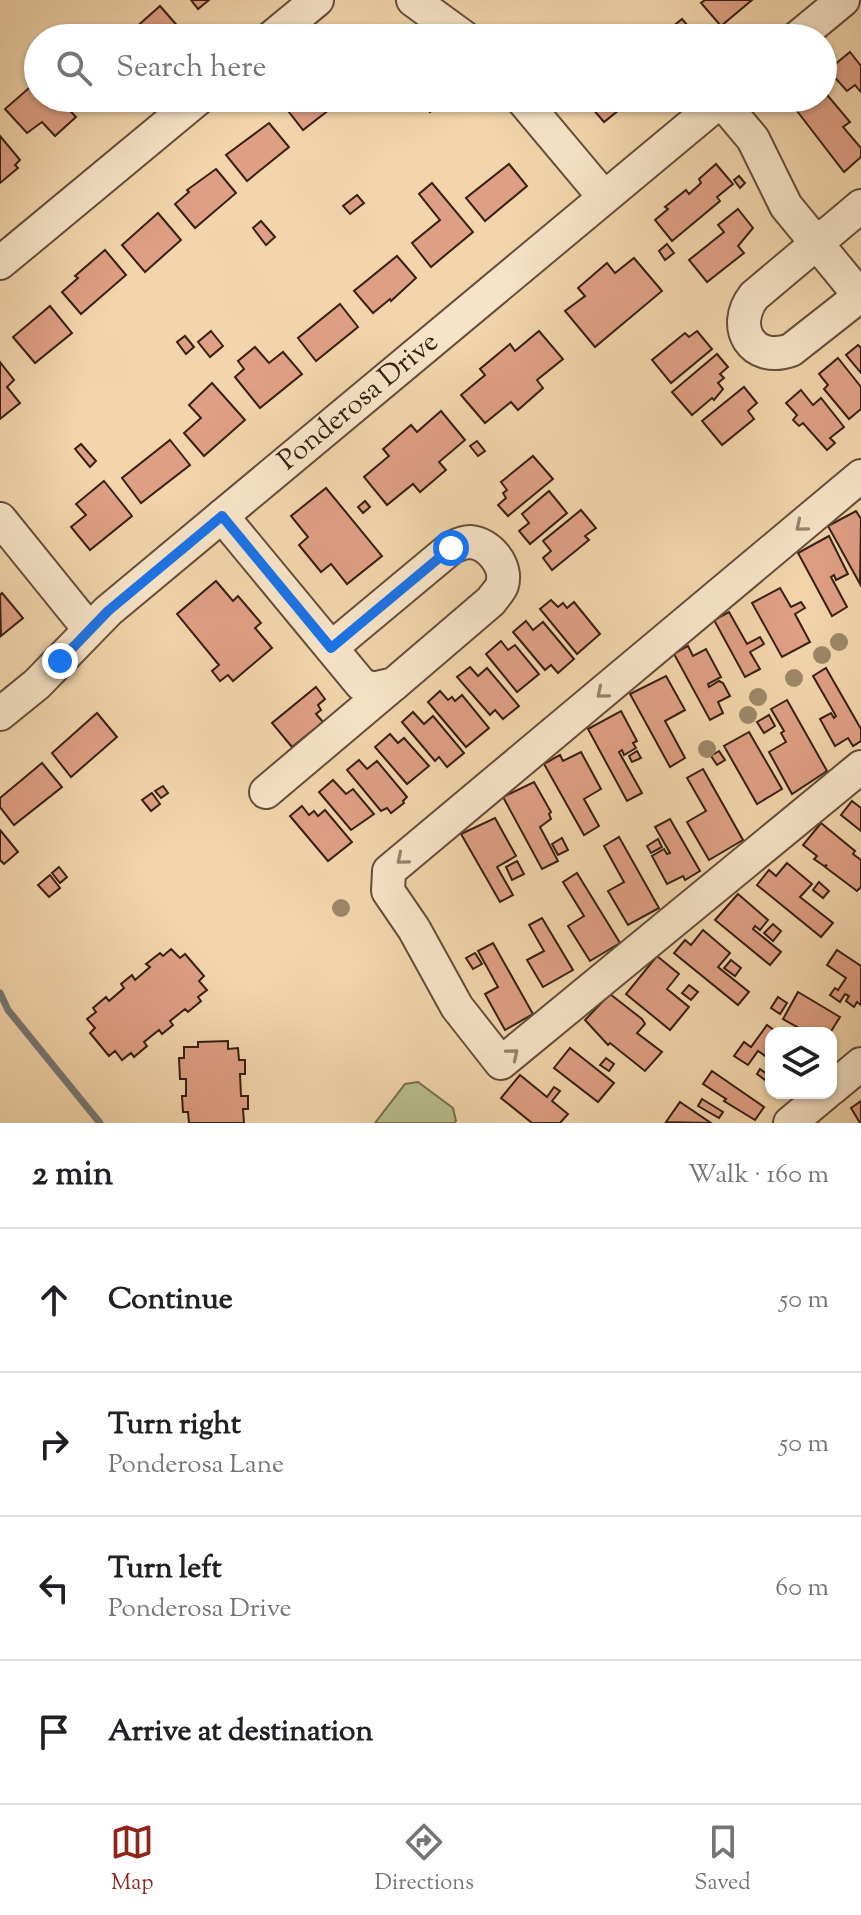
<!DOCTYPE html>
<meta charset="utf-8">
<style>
:root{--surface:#fff;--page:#f2f2f2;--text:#202124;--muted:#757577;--line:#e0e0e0;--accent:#8f2418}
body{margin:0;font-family:"Sorts Mill Goudy",serif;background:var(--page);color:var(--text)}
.controls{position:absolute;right:24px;bottom:24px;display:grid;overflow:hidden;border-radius:16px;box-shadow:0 2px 6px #0004}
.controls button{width:72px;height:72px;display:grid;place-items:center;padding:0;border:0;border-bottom:2px solid var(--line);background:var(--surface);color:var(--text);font:40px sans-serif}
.stop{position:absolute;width:24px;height:24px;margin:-18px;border:6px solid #1a73e8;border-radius:50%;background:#fff}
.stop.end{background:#1a73e8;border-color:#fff;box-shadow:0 2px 8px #0008}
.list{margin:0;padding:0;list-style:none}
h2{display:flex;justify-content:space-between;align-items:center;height:104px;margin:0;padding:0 32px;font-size:34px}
h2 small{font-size:26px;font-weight:400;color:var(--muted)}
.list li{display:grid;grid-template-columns:52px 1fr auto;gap:24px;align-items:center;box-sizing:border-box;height:144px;padding:0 32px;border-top:2px solid var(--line)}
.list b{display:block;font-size:30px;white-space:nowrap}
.list p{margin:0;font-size:26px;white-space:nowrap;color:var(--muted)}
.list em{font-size:26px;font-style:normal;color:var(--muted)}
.icon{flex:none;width:44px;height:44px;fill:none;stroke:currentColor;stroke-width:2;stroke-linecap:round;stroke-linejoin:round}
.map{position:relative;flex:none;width:861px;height:1123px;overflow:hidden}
.search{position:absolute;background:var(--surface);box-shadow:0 2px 6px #0004;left:24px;right:24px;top:24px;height:88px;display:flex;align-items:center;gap:20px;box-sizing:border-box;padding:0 28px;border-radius:44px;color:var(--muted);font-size:30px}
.sheet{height:680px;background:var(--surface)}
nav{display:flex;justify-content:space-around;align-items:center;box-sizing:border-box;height:112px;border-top:2px solid var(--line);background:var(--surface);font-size:22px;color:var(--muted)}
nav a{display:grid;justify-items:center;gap:4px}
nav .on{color:var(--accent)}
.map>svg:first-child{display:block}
.green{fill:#b7be8c;stroke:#776f50;stroke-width:2}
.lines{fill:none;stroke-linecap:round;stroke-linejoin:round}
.stream{stroke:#777975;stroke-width:7}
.building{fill:#df9f84;stroke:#372014;stroke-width:2}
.minor-casing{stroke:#664d3a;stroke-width:36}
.minor{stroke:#f7e4c8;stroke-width:32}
.tree{fill:#9d8768}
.oneway{stroke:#97826e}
.route{stroke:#1a73e8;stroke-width:10}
.labels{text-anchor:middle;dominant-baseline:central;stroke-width:8;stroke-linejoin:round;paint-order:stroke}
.street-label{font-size:28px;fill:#372014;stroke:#f7e4c8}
</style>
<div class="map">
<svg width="861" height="1123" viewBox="0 0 861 1123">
<rect width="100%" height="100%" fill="#f2d5ab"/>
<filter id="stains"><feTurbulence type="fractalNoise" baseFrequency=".0025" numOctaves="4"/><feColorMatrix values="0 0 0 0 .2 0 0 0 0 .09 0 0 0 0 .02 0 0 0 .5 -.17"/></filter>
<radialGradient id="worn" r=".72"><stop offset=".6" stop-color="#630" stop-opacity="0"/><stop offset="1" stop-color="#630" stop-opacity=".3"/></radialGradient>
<polygon class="green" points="418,1082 453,1108 456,1121 454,1123 375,1123 405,1084"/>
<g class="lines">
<polyline class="stream" points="0,993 8,1010 100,1123"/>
</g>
<g class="building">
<polygon points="191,0 209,0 198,9"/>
<polygon points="705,0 752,0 721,26 701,3"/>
<polygon points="160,6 181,30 175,35 176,37 124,38"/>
<polygon points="682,19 698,38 659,38"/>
<polygon points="850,52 861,66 861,92 855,85 847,91 828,70"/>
<polygon points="826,75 832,82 824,89 823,78"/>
<polygon points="37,81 38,98 53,98 57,103 60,100 76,117 55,136 42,122 27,133 5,109"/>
<polygon points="823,90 850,122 843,127 861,148 861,157 844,172 797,111 812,98 823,98"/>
<polygon points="291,98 336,98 339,102 303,130 285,107 291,102"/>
<polygon points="417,98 445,98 430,112"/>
<polygon points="589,98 634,98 604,122 586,101"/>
<polygon points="269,123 289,147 247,181 226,155"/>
<polygon points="0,136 20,160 15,165 18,168 0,183"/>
<polygon points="509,164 527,186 485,221 466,198"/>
<polygon points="716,164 733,184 717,197 720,201 672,241 655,220 668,209 665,207 686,190 689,194 701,183 699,179"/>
<polygon points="216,169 236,193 195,228 175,204 189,192 187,190"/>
<polygon points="739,176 745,183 740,188 734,180"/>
<polygon points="432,183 473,232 431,267 412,243 440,220 419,194"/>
<polygon points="357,195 364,203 350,214 343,206"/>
<polygon points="738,209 753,228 738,246 744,253 707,282 689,260 724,232 718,225"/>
<polygon points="158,213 181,240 145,272 122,245"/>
<polygon points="261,221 275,237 266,245 253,228"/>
<polygon points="667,244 674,253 665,260 659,251"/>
<polygon points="105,250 126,275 81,314 62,292 78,278 75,276"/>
<polygon points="397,256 416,278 391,301 390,299 373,313 354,291"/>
<polygon points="634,258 662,291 595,347 565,311 585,296 578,288 607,263 615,273"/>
<polygon points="340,304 358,327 316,361 298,338"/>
<polygon points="50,306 72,333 35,363 13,337"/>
<polygon points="211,331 223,346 210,357 198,342"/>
<polygon points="539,331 563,359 537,380 543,388 518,410 511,402 485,423 461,395 485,375 480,369 510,344 515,351"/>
<polygon points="697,331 712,349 671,383 652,360 685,333 689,337"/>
<polygon points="185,336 194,347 186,354 177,342"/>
<polygon points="858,345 861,348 861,373 846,355"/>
<polygon points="255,347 269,363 283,352 302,374 260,408 235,377 244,369 238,361"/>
<polygon points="717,354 728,367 720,374 724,378 718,383 723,389 714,400 712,398 692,415 672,392"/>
<polygon points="838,358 861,387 861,409 849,419 824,389 828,385 819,374"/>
<polygon points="0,362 14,380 7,387 20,403 0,419"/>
<polygon points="212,383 245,420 204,456 184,433 201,418 189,405"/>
<polygon points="744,387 757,403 748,411 754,419 722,445 702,421"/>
<polygon points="801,390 813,405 821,398 844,427 830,438 835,443 827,450 803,423 799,426 793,420 797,415 786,403"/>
<polygon points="441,411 465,440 439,462 446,470 420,492 413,484 387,505 364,477 389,456 383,449 411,425 417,432"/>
<polygon points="170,440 190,465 141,503 122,478"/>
<polygon points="477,441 485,451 478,456 470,446"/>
<polygon points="81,444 96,461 90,467 75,449"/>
<polygon points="533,456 553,479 508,516 498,505 506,498 503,493 507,490 501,482"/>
<polygon points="104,481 132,516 90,550 71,527 86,515 76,504"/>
<polygon points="326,488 382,556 347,584 331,564 321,572 299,545 308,537 291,516"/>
<polygon points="549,491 567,513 530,544 519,531 529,523 522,514"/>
<polygon points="365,501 370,507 363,513 358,507"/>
<polygon points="581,510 596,528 585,536 589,540 552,570 543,558 551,551 543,541"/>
<polygon points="856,511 861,519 860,584 828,526"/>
<polygon points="829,536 848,574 836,580 834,575 831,577 847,607 832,616 798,553"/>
<polygon points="216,581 233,601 238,596 261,623 255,628 272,648 233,681 228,675 220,681 212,671 219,665 177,614"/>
<polygon points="780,588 791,607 801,602 805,608 795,614 810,642 782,657 752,603"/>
<polygon points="2,593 23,618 1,636 0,595"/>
<polygon points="551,600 558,607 563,603 567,608 574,602 600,634 577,654 540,609"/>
<polygon points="729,612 747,644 760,637 764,644 750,652 760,669 745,677 714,620"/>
<polygon points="526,621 533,630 543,622 574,659 558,673 551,665 545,670 513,632"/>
<polygon points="501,641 508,650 515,645 539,674 517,692 486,654"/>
<polygon points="688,646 693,656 706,649 721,677 708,684 709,687 719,681 723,683 730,696 718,702 723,713 710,720 674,654"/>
<polygon points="470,667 478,676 487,668 519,706 503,719 495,710 490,715 457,677"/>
<polygon points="826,668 861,729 861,741 853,746 848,738 835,746 820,719 831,713 834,718 836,716 813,676"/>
<polygon points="666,676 685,710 665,721 685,758 670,767 630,694"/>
<polygon points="316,687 325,699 318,705 321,710 316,714 323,722 292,747 272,723"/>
<polygon points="440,691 448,700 452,697 455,701 462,695 489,728 466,747 428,702"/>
<polygon points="787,700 827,771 792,794 769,752 786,742 781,733 784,731 771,709"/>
<polygon points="621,711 637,741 633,743 636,748 624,755 622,750 619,752 642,793 627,801 588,729"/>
<polygon points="413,712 424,724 433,716 464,753 447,767 439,757 435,761 402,722"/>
<polygon points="97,713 117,737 71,777 52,753"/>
<polygon points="769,715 775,726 764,733 757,722"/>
<polygon points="749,732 782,789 757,804 724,746"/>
<polygon points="390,734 398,743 404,738 429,766 407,784 375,747"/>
<polygon points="637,751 641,758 632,762 629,756"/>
<polygon points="719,751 725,760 717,765 711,756"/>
<polygon points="581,752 601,789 584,799 599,826 584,835 544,764 560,755 563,761"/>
<polygon points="359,760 367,769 377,761 407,797 403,801 404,803 391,813 387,808 381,811 347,770"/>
<polygon points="42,763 62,787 14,825 0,807 0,798"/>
<polygon points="703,769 743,840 709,860 687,822 706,811 687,778"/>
<polygon points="333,780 346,794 353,789 374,814 351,830 319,792"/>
<polygon points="534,782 551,812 549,814 551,819 540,827 558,861 542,869 503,797"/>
<polygon points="163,786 168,793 161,798 155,791"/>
<polygon points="152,793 160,804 151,811 142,800"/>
<polygon points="852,801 861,808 861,831 841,815"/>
<polygon points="302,806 309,815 314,811 318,816 325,810 352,842 328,861 290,816"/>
<polygon points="495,818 516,856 497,867 513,895 500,902 461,834"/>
<polygon points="670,819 700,871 685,880 683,876 667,884 652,856 664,849 667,854 670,853 655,827"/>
<polygon points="821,823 855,851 853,854 861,860 861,887 857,891 825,867 827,865 824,866 814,859 817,856 803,845"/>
<polygon points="0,830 18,852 4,864 0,860"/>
<polygon points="619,837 659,908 628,925 608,891 624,882 604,846"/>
<polygon points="562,838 568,850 558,855 552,844"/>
<polygon points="658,839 662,847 651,853 647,846"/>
<polygon points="517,861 524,874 512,880 506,867"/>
<polygon points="787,863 812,884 800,897 833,923 821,937 757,885 769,870 776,876"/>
<polygon points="59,867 67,877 60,883 52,873"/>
<polygon points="577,873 620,943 590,961 568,926 584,916 563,882"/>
<polygon points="50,875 60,888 49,897 38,885"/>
<polygon points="819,882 829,891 823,898 813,890"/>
<polygon points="738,894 768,920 760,930 755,926 753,929 781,952 770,965 715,920"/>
<polygon points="542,918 573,970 543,987 527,960 544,951 529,925"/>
<polygon points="773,924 781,931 773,941 764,933"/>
<polygon points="703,930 730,953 718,967 749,992 738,1005 674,953 685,940 691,945"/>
<polygon points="493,943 533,1014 505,1030 485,994 498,987 478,951"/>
<polygon points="171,949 180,958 185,954 204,976 199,981 207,990 198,997 201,1001 188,1012 185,1009 170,1021 173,1025 162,1034 159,1030 144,1042 147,1046 134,1057 131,1053 122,1060 115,1051 109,1056 90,1033 95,1028 87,1019 96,1012 93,1008 106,997 109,1001 124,988 121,984 132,975 135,980 150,967 146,964 160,953 163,956"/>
<polygon points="837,950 861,966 861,1005 857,1002 854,1007 846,1001 849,996 845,994 840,1002 830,995 835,988 838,990 846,978 827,965"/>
<polygon points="475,953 482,964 473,969 466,958"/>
<polygon points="657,956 679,974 667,989 689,1007 670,1030 626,994"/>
<polygon points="731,960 741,968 735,976 724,968"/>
<polygon points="689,985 698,992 691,1000 682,993"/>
<polygon points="798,992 840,1017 830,1033 808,1033 783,1019"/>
<polygon points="610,994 642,1019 645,1024 637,1033 662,1052 645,1071 610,1043 608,1045 585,1020"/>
<polygon points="778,997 787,1003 780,1014 771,1008"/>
<polygon points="767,1025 778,1033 771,1033 771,1060 758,1051 748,1065 734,1056 744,1042 751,1047"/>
<polygon points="228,1041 228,1049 238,1048 239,1060 245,1060 245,1074 240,1074 241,1096 248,1096 248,1109 243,1109 244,1123 189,1123 188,1112 183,1112 182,1096 186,1096 186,1079 180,1079 179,1058 184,1058 184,1047 198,1047 198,1042"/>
<polygon points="570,1048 614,1083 598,1102 554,1068"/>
<polygon points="606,1058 614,1064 609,1071 600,1065"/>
<polygon points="760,1069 768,1075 765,1080 757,1074"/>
<polygon points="712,1071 764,1107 755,1120 724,1101 726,1099 703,1084"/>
<polygon points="520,1075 547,1097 554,1087 560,1091 552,1101 568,1114 560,1123 532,1123 501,1098"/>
<polygon points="702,1099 723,1112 719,1118 698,1106"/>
<polygon points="861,1101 861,1123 860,1123 851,1108"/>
<polygon points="680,1102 711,1123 666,1122"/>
</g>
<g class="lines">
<defs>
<g id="minor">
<polyline points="413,0 465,38"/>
<polyline points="271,38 317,0"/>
<polyline points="797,38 843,0"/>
<polyline points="521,98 604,197"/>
<polyline points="721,101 753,139 786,206 860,296"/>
<path d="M861,206L754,296C730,327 752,364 791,350L861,295"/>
<polyline points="0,263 199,98"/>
<polyline points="861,476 389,871 388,891 414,929 457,1007 501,1063 861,767"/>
<path d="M222,516L361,684L372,689L394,684L491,601C494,596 500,591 502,585C508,566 489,543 470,542C463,542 457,545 451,548L331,648"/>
<polyline points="0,519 89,629"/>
<path id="s1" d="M0,714L37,684L108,611L724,98"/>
<polyline points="266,792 394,684"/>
<polyline points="831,1089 861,1064"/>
<polyline points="790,1123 826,1093"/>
</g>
</defs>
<use href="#minor" class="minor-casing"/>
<use href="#minor" class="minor"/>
</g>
<g class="tree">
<circle cx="839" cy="642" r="9"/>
<circle cx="822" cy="655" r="9"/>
<circle cx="794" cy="678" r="9"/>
<circle cx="758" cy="697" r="9"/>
<circle cx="748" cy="715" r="9"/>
<circle cx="707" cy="749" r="9"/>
<circle cx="341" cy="908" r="9"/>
</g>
<defs><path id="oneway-chevron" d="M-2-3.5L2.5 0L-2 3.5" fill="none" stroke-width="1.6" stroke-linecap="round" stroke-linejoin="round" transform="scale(2)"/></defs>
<g class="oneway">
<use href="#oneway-chevron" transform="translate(801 526) rotate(140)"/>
<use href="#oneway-chevron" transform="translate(602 693) rotate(140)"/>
<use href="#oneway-chevron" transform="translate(402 859) rotate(140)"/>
<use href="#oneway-chevron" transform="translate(513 1054) rotate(-40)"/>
</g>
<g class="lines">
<polyline class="route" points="60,661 108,611 222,516 331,648 451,548"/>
</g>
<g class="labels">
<g class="street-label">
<text stroke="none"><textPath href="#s1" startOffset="476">Ponderosa Drive</textPath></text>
</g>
</g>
<rect width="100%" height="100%" filter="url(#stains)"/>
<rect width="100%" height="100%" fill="url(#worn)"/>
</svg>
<div class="controls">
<button><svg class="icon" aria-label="layers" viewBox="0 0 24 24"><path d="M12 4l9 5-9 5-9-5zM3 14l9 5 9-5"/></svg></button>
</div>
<div class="stop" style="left:451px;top:548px"></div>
<div class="stop end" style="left:60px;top:661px"></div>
<div class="search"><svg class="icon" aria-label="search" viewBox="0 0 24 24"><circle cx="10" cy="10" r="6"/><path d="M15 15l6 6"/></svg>Search here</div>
</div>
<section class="sheet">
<h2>2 min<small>Walk · 160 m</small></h2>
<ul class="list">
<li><svg class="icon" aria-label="ahead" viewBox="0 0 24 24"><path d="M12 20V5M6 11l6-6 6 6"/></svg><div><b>Continue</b></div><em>50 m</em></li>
<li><svg class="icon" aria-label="right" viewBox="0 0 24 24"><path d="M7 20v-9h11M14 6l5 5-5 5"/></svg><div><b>Turn right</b><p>Ponderosa Lane</p></div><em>50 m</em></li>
<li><svg class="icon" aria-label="left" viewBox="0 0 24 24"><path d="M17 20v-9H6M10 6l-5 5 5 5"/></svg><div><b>Turn left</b><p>Ponderosa Drive</p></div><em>60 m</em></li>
<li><svg class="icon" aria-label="arrive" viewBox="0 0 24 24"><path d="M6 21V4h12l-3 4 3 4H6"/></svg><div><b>Arrive at destination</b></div></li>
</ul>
</section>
<nav>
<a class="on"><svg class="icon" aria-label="map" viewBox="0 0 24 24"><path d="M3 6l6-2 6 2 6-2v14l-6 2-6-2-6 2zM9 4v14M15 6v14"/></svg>Map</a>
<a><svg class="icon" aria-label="directions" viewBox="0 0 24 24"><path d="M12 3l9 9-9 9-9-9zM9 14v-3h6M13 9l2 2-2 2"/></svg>Directions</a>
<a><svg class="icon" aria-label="saved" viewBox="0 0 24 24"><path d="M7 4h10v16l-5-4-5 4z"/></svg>Saved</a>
</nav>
